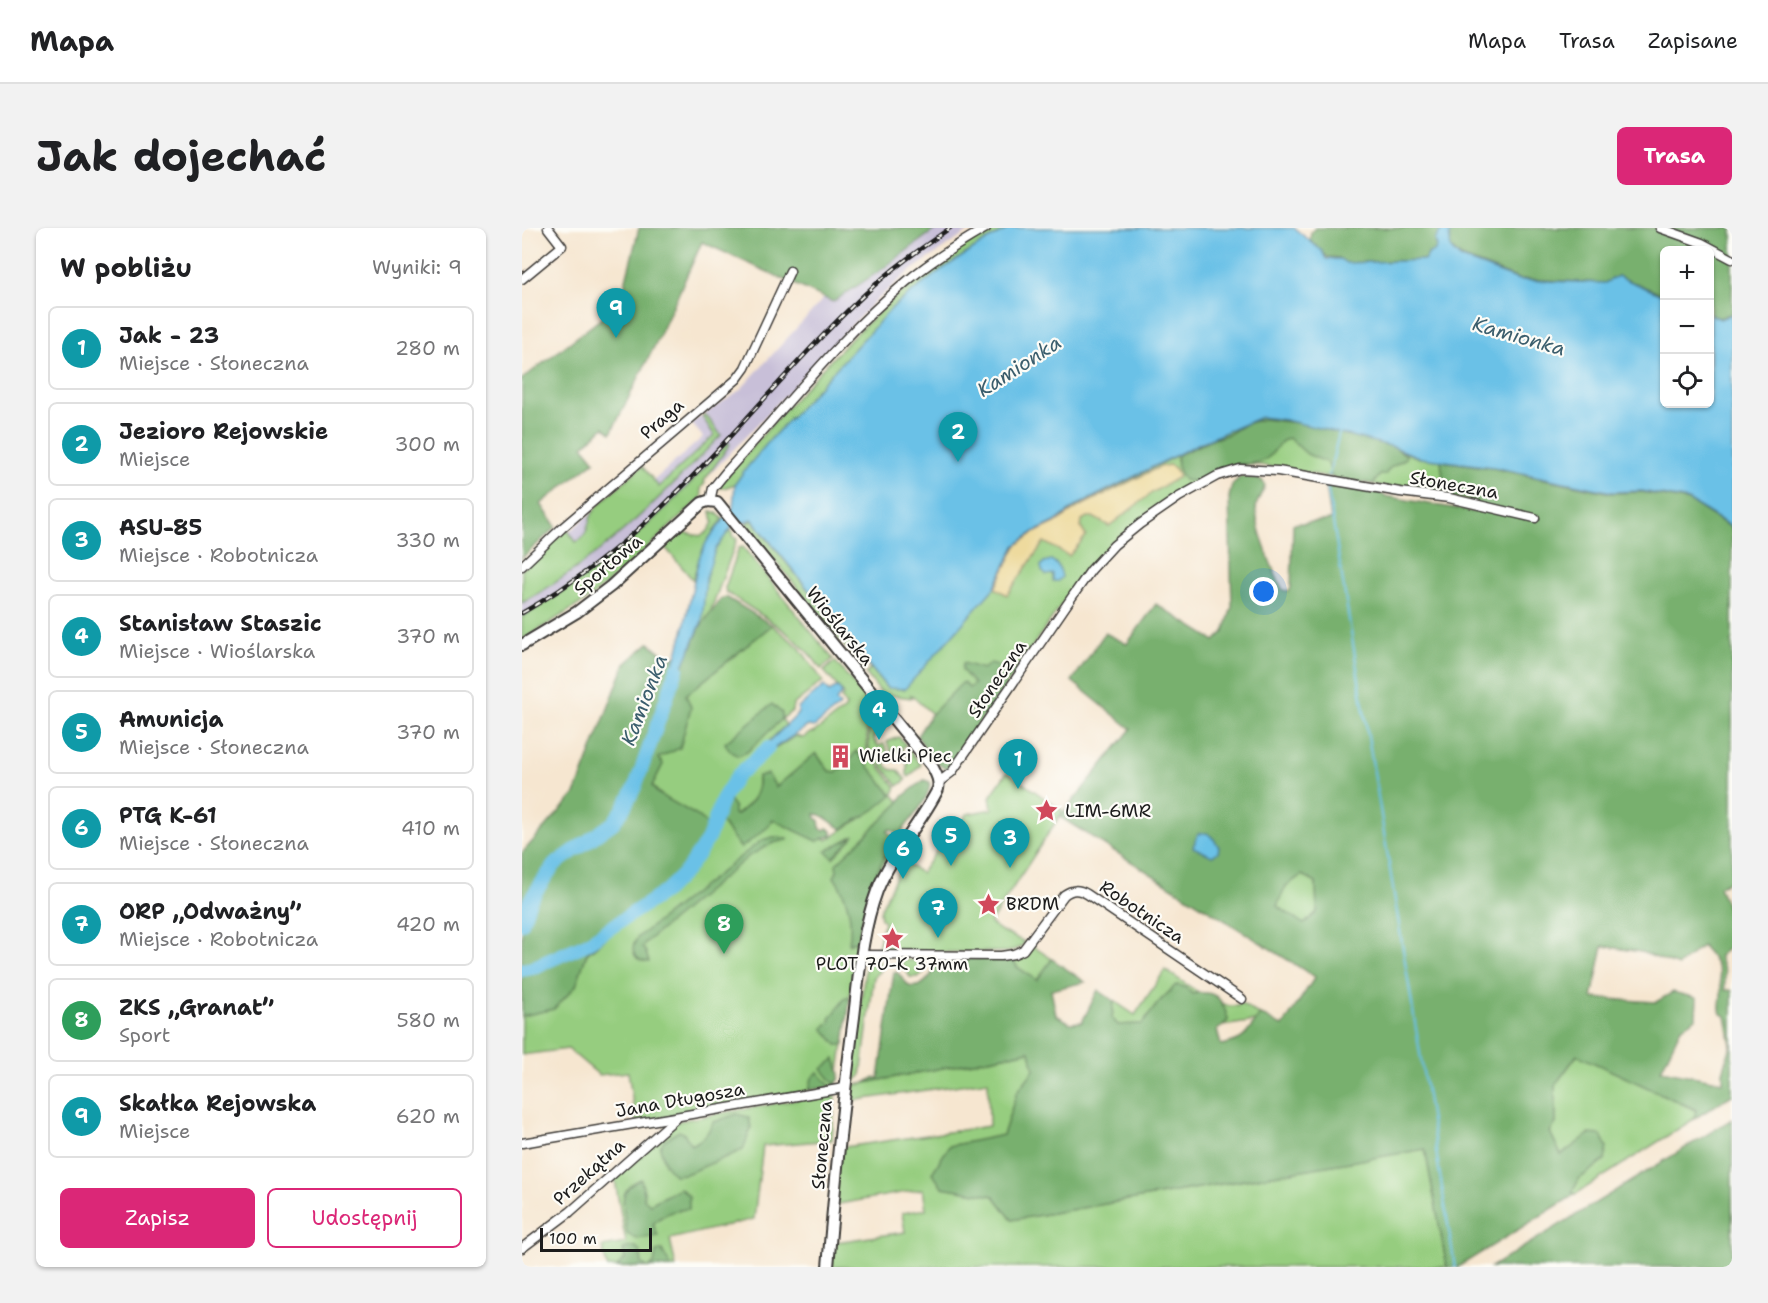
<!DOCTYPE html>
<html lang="pl">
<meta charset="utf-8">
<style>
:root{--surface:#fff;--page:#f2f2f2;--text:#202124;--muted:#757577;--line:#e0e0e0;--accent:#db2777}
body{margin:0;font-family:"Shantell Sans",sans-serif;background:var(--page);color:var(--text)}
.controls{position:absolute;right:18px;top:18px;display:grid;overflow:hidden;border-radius:9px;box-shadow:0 2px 4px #0004}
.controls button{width:54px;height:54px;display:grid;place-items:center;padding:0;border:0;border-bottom:2px solid var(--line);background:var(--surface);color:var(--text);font:30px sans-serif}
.scale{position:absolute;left:18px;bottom:15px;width:112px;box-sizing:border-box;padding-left:6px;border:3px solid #1c1c1c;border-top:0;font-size:16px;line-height:21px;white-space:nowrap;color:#1c1c1c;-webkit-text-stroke:4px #fdfcf7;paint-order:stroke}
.you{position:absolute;left:742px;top:364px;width:21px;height:21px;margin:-15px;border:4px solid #fff;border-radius:50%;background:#1a73e8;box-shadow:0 0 0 9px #1a73e833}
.badge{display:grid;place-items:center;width:39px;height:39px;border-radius:50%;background:var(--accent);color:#fff;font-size:20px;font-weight:700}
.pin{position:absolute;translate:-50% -50px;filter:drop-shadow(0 2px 3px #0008)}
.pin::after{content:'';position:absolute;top:32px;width:21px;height:18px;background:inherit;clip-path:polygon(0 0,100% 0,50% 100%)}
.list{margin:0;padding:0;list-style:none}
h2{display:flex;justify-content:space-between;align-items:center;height:78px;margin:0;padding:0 24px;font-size:26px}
h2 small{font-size:20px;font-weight:400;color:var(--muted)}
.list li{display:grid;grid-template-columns:39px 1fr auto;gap:18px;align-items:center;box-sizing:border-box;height:84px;margin:0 12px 12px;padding:0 12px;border:2px solid var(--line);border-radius:9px}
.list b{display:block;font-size:22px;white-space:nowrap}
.list p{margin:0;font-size:20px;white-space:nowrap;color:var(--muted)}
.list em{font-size:20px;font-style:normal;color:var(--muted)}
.actions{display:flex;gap:12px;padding:18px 24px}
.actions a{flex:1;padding:14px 0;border:2px solid var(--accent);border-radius:9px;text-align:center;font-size:21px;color:var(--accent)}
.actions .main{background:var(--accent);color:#fff}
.icon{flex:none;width:33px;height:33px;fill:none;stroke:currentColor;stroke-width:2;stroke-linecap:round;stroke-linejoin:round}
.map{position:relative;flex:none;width:1210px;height:1039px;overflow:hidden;border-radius:9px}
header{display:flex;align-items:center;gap:36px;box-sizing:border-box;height:84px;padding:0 30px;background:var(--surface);border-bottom:2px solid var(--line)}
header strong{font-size:28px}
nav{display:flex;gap:33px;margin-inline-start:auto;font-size:21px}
.intro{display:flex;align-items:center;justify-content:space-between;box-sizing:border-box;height:144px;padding:0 36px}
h1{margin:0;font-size:42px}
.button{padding:15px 27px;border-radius:9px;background:var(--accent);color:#fff;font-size:21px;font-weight:700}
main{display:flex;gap:36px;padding:0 36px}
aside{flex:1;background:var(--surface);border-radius:9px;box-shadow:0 2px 4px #0004}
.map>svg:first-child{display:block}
.industrial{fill:#c8bfd8}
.green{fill:#96cd7f;stroke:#59744e;stroke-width:1.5;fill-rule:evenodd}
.forest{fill:#78b06e;stroke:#4a6645;stroke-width:1.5;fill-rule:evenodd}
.sand{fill:#eeda9e;stroke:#857b5d;stroke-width:1.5}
.water{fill:#6ac1e7;stroke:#436e82;stroke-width:1.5}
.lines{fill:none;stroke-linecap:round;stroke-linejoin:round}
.stream{stroke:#6ac1e7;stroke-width:2}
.river{stroke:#6ac1e7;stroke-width:14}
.minor-casing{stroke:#3d3a37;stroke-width:11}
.tertiary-casing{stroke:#3d3a37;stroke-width:14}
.minor{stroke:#fff;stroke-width:8}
.tertiary{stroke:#fff;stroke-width:10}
.rail-casing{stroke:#1c1c1c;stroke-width:4.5}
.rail{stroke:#fdfcf7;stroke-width:2;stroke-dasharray:7;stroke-linecap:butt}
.labels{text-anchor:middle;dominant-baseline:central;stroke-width:4.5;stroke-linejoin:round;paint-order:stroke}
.street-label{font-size:18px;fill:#1c1c1c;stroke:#fdfcf7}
.poi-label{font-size:18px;fill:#1c1c1c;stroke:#fdfcf7;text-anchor:start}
.water-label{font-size:20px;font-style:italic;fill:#3b5e6d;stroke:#fdfcf7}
</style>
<header>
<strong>Mapa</strong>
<nav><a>Mapa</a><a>Trasa</a><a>Zapisane</a></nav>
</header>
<div class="intro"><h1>Jak dojechać</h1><a class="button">Trasa</a></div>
<main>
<aside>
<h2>W pobliżu<small>Wyniki: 9</small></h2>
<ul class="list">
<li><span class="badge" style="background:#0f9aa8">1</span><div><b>Jak - 23</b><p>Miejsce · Słoneczna</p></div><em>280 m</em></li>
<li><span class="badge" style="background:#0f9aa8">2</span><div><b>Jezioro Rejowskie</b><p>Miejsce</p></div><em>300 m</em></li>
<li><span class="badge" style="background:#0f9aa8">3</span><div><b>ASU-85</b><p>Miejsce · Robotnicza</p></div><em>330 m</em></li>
<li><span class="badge" style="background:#0f9aa8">4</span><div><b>Stanisław Staszic</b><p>Miejsce · Wioślarska</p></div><em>370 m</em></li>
<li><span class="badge" style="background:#0f9aa8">5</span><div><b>Amunicja</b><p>Miejsce · Słoneczna</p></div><em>370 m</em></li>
<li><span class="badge" style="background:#0f9aa8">6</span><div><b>PTG K-61</b><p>Miejsce · Słoneczna</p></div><em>410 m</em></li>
<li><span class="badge" style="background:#0f9aa8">7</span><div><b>ORP „Odważny”</b><p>Miejsce · Robotnicza</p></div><em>420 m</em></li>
<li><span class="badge" style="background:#2e9e5b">8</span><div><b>ZKS „Granat”</b><p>Sport</p></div><em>580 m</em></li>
<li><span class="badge" style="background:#0f9aa8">9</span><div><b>Skałka Rejowska</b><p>Miejsce</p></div><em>620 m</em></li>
</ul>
<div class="actions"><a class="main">Zapisz</a><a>Udostępnij</a></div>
</aside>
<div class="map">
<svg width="1210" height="1039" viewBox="0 0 1210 1039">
<rect width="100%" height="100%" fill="#fdfcf7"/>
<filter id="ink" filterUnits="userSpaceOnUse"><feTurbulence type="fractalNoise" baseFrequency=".0167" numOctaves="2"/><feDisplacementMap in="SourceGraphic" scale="12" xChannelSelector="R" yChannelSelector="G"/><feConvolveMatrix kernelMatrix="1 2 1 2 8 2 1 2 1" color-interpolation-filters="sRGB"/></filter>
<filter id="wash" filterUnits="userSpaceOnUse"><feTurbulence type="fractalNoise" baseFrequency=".008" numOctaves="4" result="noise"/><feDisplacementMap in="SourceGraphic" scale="24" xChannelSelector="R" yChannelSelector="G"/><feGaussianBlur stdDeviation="1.35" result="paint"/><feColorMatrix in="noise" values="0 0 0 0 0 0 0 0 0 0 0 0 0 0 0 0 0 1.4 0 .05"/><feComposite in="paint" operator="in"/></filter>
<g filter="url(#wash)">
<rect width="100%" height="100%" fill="#f6e6d0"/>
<polygon class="industrial" points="378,0 452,0 388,43 350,76 153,283 0,400 0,346 119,240 131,253 181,209 169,195 218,162 301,71"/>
<g class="green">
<path d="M471,0H488L464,13L419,42L371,79L248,212L213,256L202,260H197L201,252C283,160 362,60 471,0Z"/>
<path d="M183,186L199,207C139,270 77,332 0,375V342L45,301L54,314C68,308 64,294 72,283C81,270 107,250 120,238L137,259L192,207L180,188Z"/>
<path d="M738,189L786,196L871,220L897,230L960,237L954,274L738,237C729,237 720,237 711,239C689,244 672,256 654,268C619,291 593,310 565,340L426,539L399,507L411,485L410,486L388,466L390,470L360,466L344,446L348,441L345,437L340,440L224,296L230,292L365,460L382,461L472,360L493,318L512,304L533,294L554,279L671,219Z"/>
<path d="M206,214L208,216L182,253L183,255L179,260L180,269L107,337L68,370L0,412V389C82,341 144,285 206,214Z"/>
<path d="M189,283L195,285L201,291C185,310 177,328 171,352L142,318L159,303C175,308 183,313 191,294Z"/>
<path d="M204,301L211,304L210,308L215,311L188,385L178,399C178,368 183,325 204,301Z"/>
<path d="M221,319L311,431L299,441C276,406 238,387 204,364L203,360L217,320Z"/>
<path d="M250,397L277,419L301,453L271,477L270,483L260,491L264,497L248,512L234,532L274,508L281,510L288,505H291L323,481L324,478L319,470L322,466L302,443L313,433L344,471L345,522L374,559L371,566L390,589L379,605L366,596L360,604L374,614L351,655L339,694L315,857L114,895L106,844L77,847L46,821L0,827V788L61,736L65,726L166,642L185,612L130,558L141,536L135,530C152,511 174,494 164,467ZM335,524L345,586L305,612L269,573L217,618L212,586L214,587C229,575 237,568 236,548L246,546L254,560L294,525L307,543L314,544L325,536Z"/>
<polygon points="346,472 364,493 352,508 352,512 356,518 362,516 367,527 363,533 365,539 370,542 376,542 384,552 376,558 347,521"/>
<polygon points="377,509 384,517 379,520 381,522 377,527 370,526 365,514"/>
<polygon points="387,522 399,537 387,549 385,547 385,526"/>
<polygon points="485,544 541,583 468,695 481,704 503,714 499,719 486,724 355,724 362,693 359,691 358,683 385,624 388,627 384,635 399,645 418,618 411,612 412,608 438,597 445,586 470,581 468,569"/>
<polygon points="780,647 794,655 795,684 782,697 755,678 764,658"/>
<polygon points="509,717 530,731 515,753 495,739 491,730"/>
<polygon points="351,730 357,733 359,741 352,749 339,848 332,854 329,853 344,734"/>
<polygon points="377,731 398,733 402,739 401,746 396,749 388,749"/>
<polygon points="643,742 676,764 670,766 663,759 654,757 636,775 620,796 595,797 590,790 592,773 613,787"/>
<polygon points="700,775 707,778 716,778 718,775 738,787 733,793 701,798 706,792"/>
<polygon points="508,823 513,842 495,864 481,908 427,918 420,959 472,968 490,992 903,921 925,1039 305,1039 307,1015 383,1004 380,985 404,981 401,961 311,977 316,920 467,898 466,853 322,874 328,858"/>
<polygon points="1056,826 1175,883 1172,891 1054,966 1050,965 1057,951 1083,932 1039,927 1028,904 1034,895 1033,857"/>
<polygon points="313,867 310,912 241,918 232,991 148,1011 154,1039 85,1039 80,1019 104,1015 92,947 156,893 289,869"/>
</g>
<g class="forest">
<polygon points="117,0 415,0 359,42 311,74 180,14 137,109 89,205 82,199 61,218 73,233 19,276 34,299 0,330 0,151 98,76"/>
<polygon points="793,0 1210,0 1210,85 1198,90 1188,86 1188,22 1142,22 1142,67 1096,48 1083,55 997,51 939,29 930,21 907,25 903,32 824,35 817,30 805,29 788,12 789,4"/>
<path d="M741,191L786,196L872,219L884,227V230L868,240L863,247H858L851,256L813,251L809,248L806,235L785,226L767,210C755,213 753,226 743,232C732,238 718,235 706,238C693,242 676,257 662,252C658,246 652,235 656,227L689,212L707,206L723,196Z"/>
<path d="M919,233L970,240L1089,265L1120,264L1167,273L1210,300V651L1197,659L1210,690V717L1197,728L1203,744V762H1210V867L1172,891L1174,882L1055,827L1033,857L1034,895L1028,904L1039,927L1067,906L1079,907L1085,919L1083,932L1057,951L1050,965L1054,966L936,1039H925L903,921L490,992L472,968L420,959L410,945L427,918L481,907L495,864L512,842L508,823L343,855L351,850H357L372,744L376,745L387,758C403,762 411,744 418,731L491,730L495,739L515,752L530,731L563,754L529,762L534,787L548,795L560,794L576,762L592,773L590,790L596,797L620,796L636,775L654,757L663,759L670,766C693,761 701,770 706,792L701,798L695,802L699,817C725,812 723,807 738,787C747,788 749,795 761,798L793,749L538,589L609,501L550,453L583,405L605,416L634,376L693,413L702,404L710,379L707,269L710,257L719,248L740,252L743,258C741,264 737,269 735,275C730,292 752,346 761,362L766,363L769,360L771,296L809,292L804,257L856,264L863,268L953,284L954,272L923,267ZM780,647L794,655L795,684L782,696L755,678L764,658ZM1081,718L1119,724L1156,738L1180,718C1196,735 1199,743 1199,767C1199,775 1196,778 1199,786L1204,788L1209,817L1201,844V854L1139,842L1159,800L1174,790L1175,770L1151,764L1134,774L1070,770Z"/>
<polygon points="204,369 250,397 164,467 169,479 158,520 136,530 141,536 130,558 135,565 179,590 189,602 185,612 166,642 65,725 54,758 32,781 0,788 0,625 53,566 103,436 127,415 147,431 170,419 178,399 199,371"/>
<path d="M441,435L461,441L469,435L482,439L487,438L493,445L425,541C412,537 403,519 395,508L408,488L441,454L447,460L452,456L440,442Z"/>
<polygon points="250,476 260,485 260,491 225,524 216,528 207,522 203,515"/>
<path d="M334,523L370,567L352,582L320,601L299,587L293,586L294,590L297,592L298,600L302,602L305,600L310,603V607L295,613L251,592L246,599L219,620L191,584L195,576L207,572L212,578V586L214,587C229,575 238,568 236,548L246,546L254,559L294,525L307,543L314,544L325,536Z"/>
<path d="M402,552L408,554C408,572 388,592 377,607L368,601L365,604L374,610C351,642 342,678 335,716L332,713L327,716C331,692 326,669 312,649L315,643L314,636L376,576L380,569Z"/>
<polygon points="333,607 311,630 304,623"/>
<path d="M251,609L266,610V612L251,615L227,628L123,715L120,720L123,722L127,734C111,733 107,721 116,709L240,612Z"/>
<polygon points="323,770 328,770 322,817 315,817 301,800 309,793 308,791"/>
<polygon points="313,831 318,846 317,852 312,856 300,841"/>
<polygon points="296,844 309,859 287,862 290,850"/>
<path d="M215,886L227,889L229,900L221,922L164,946L152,947L143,936L138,919L142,912L157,903L162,905L169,917C181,912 186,906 191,894Z"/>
<polygon points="1210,891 1210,1039 969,1039"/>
<path d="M119,951L122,964V971L128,976L158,960L167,968V981C151,982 142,985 131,996L136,1008L115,1011L105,1006C104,982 91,963 119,951Z"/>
<polygon points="109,1019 114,1019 118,1023 120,1035 125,1039 95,1039 103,1031 101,1021"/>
<polygon points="140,1022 149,1039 127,1039 132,1036 134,1024"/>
</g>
<polygon class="sand" points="647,237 653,240 657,249 631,264 587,298 571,289 565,289 560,292 559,300 564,308 547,328 522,314 485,367 473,360 494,318 512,305 533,295 557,279 637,239"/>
<g class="water">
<polygon points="488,0 772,0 800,23 804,31 818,31 824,35 903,32 907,25 912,24 915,19 913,12 919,2 935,0 927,6 929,21 938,30 997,52 1083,55 1096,48 1142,68 1142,176 1188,176 1188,86 1198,91 1210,86 1210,299 1166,272 1120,263 1090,264 971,239 899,230 872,219 817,205 763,192 739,189 676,216 554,278 533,294 512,304 493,318 472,360 383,461 365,460 230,291 209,300 193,322 184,350 180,393 153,457 147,454 161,404 177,330 185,313 211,280 213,256 222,243 248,212 371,79 419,42 464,13"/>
<path d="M529,332C535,335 539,342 540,349L536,353H531V346L524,347L520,343L519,338L522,334Z"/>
<polygon points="302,458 307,464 316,459 320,465 314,473 318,478 292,499 286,498 234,532 231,529 272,490 276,485 276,480"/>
<polygon points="685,605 691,610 697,619 696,624 690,628 671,619 676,606"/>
</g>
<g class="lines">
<g class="stream">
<polyline points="807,247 817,205"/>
<polyline points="805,257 933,1039"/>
</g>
<g class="river">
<polyline points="0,695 8,672 32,637 91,595 102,580 113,559 155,441"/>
<polyline points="0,742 10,740 64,716 144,663 165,642 186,611 201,570 215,548 246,520"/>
</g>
</g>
</g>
<g filter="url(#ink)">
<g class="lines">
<defs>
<g id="minor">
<polyline points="1138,0 1180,15 1210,31"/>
<polyline points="0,51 40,18 26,0"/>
<path d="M188,273L191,260L204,244C263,180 317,110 384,54C409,33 436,16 464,0"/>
<polyline points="0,338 40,300 215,151 223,140 268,43"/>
<polyline points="417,554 430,544 550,369 569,342 592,317 618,296 657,269 695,248 718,241 756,243 878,264 927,270 1013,290"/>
<path d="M340,727L479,728L492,726L501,722L542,667C550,661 556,661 565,666L720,771"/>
<polyline points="0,915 322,860"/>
<polyline points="0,1020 48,984 153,891"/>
</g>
<path id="tertiary" d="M0,417L55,384L89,358L180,275L186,273L195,274L410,538C414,546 418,552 416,561C398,597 370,625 355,663C340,703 337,747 332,789C321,872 313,955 306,1039"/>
</defs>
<use href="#minor" class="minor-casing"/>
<use href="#tertiary" class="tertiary-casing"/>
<use href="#minor" class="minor"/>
<use href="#tertiary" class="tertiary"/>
<defs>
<path id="rail" d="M0,385C51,356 99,319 141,278C211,211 271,133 342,67C368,42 398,21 428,0"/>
</defs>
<use href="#rail" class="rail-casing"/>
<use href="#rail" class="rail"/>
</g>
</g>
<defs>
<symbol id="building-bare" viewBox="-9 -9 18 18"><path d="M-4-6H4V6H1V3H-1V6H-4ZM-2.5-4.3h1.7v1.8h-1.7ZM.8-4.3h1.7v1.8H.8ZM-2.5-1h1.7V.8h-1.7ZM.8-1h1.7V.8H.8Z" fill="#d1495b" stroke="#fdfcf7" stroke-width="2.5" paint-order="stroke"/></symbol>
<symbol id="sight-bare" viewBox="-9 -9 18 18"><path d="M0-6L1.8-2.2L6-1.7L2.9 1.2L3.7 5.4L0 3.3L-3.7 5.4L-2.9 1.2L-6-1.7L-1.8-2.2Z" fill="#d1495b" stroke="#fdfcf7" stroke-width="2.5" paint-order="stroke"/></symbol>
</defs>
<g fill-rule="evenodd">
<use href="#building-bare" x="302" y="512" width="33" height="33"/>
<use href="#sight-bare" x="508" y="566" width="33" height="33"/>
<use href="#sight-bare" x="450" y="660" width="33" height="33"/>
<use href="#sight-bare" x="354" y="694" width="33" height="33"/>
</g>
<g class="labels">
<g class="street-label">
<text transform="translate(140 191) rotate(-41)">Praga</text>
<text transform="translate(932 257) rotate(10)">Słoneczna</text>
<text transform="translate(86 337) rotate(-40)">Sportowa</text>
<text transform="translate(318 398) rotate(51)">Wioślarska</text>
<text transform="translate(475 451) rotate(-56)">Słoneczna</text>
<text transform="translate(620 684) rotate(34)">Robotnicza</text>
<text transform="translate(158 872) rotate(-10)">Jana Długosza</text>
<text transform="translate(300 917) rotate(-85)">Słoneczna</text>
<text transform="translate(67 944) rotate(-42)">Przekątna</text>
</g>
<g class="poi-label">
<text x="337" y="528">Wielki Piec</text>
<text x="543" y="583">LIM-6MR</text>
<text x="484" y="676">BRDM</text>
<text x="370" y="736" text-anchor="middle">PLOT 70-K 37mm</text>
</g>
<g class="water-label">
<text transform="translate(997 108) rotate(16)">Kamionka</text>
<text transform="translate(497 138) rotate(-33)">Kamionka</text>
<text transform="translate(122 472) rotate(-69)">Kamionka</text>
</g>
</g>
</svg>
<div class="controls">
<button>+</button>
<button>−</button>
<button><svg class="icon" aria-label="locate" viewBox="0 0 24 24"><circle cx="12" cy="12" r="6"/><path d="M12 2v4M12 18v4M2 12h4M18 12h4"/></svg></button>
</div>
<div class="scale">100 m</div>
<div class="you"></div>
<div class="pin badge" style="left:496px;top:561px;background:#0f9aa8">1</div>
<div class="pin badge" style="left:436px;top:234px;background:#0f9aa8">2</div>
<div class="pin badge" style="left:488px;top:640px;background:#0f9aa8">3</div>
<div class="pin badge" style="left:357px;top:512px;background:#0f9aa8">4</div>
<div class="pin badge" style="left:429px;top:638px;background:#0f9aa8">5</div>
<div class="pin badge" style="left:381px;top:651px;background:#0f9aa8">6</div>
<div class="pin badge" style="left:416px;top:710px;background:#0f9aa8">7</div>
<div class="pin badge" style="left:202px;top:726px;background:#2e9e5b">8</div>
<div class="pin badge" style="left:94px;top:110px;background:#0f9aa8">9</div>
</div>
</main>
